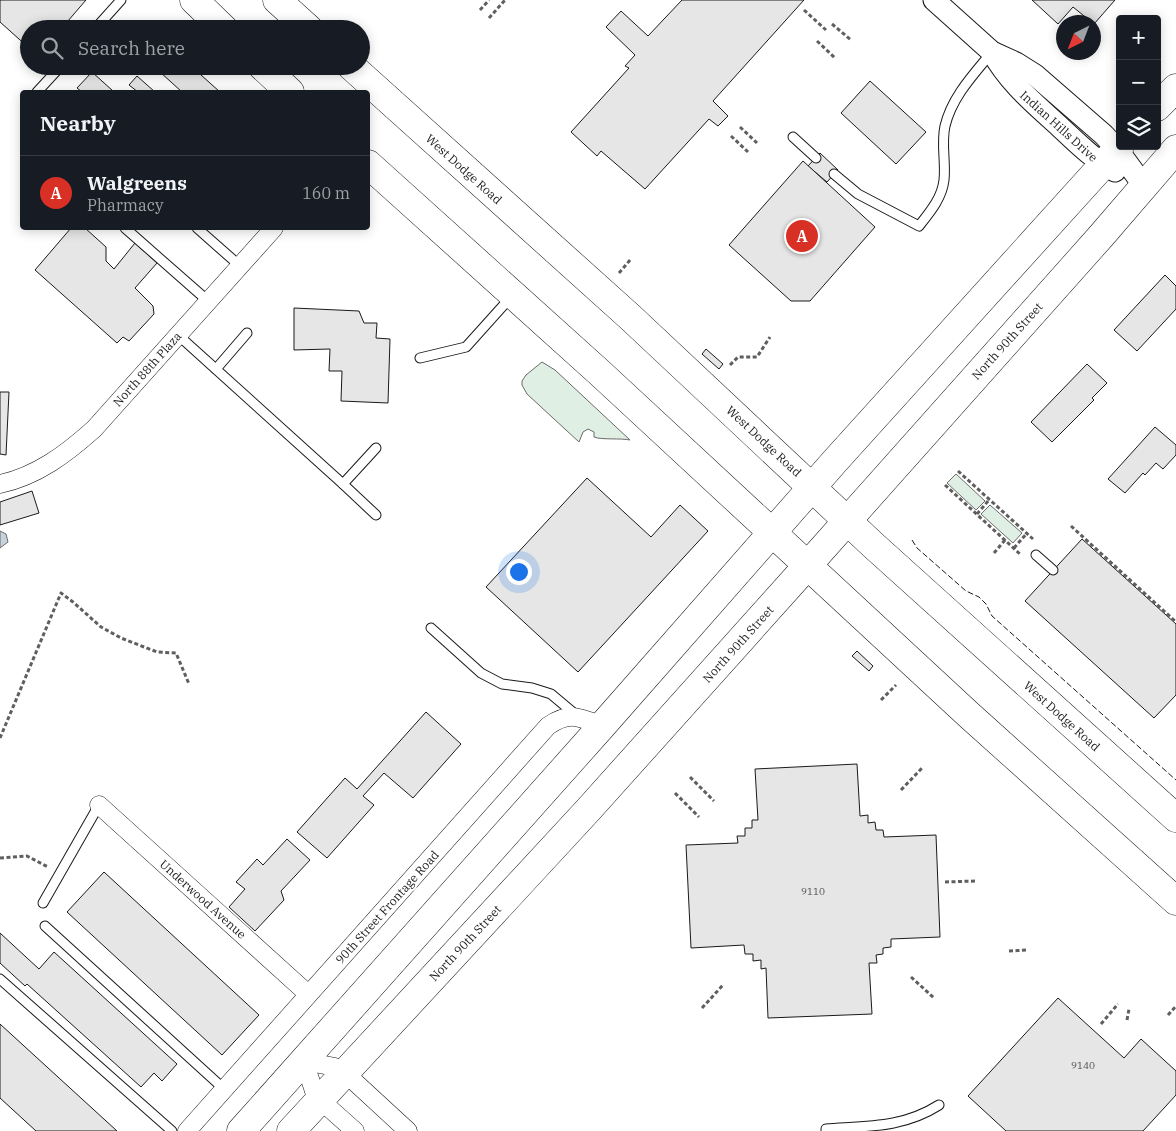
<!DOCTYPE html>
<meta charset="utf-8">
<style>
:root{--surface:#171b24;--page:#242831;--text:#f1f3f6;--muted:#9ea1a6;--line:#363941;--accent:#d93025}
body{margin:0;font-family:"IBM Plex Serif",serif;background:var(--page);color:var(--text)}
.controls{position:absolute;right:15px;top:15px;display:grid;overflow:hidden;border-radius:5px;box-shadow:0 2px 12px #0003}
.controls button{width:45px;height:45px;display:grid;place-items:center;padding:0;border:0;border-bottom:1px solid var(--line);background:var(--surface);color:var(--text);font:25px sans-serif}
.compass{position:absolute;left:1056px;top:15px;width:45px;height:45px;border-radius:50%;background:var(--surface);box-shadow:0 2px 12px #0003;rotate:222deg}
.you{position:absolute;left:518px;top:571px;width:18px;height:18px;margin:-12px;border:4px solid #fff;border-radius:50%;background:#1a73e8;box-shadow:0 0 0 8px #1a73e833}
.badge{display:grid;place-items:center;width:32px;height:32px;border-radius:50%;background:var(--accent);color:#fff;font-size:16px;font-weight:700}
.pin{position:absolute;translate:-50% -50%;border:2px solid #fff;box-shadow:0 1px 5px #0006}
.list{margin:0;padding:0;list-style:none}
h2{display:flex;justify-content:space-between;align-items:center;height:65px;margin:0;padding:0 20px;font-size:21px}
h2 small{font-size:16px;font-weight:400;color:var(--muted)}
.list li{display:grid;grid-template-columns:32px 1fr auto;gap:15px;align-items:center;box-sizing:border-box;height:75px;padding:0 20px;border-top:1px solid var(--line)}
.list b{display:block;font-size:19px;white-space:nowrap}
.list p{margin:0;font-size:16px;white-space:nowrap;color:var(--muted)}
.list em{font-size:16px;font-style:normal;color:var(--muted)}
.icon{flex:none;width:28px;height:28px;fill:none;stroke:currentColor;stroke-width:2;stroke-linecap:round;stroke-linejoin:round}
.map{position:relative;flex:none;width:1176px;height:1131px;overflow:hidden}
.search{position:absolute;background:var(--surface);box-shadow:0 2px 12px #0003;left:20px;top:20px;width:350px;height:55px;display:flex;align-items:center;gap:12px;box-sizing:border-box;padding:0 18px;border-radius:28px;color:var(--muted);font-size:19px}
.panel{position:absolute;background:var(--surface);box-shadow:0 2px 12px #0003;left:20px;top:90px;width:350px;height:140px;border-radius:5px}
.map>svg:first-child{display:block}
.green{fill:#e0efe3;stroke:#6a6a6a}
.water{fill:#c6d2dc;stroke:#6a6a6a}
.building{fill:#e6e6e6;stroke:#1a1a1a}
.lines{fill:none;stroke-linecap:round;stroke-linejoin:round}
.service-casing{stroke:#1a1a1a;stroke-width:11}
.minor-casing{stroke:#1a1a1a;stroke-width:19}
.tertiary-casing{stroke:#1a1a1a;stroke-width:23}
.primary-casing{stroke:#1a1a1a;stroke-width:29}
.trunk-casing{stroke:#1a1a1a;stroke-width:29}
.path{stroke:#5f5f5f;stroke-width:3;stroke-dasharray:4 2.5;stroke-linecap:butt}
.service{stroke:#fff;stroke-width:9}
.minor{stroke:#fff;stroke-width:18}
.tertiary{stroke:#fff;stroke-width:21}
.primary{stroke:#fff;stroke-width:28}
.trunk{stroke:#fff;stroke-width:28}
.fence{stroke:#1a1a1a;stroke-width:1;stroke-dasharray:6 2.5;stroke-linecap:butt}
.labels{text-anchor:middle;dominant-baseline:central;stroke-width:4;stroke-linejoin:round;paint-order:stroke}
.number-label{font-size:10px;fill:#4d4d4d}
.street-label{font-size:12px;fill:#1a1a1a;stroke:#fff}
</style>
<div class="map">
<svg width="1176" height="1131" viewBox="0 0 1176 1131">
<rect width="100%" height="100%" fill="#fff"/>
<g class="green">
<path d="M542,362L555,370L630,440C621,438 601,440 594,437V432L588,429L583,432L579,442L527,394L522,385V381L526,375Z"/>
<polygon points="956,474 985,501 976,510 947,483"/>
<polygon points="990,505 1022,533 1013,543 981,514"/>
</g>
<polygon class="water" points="0,531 6,534 8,542 0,548"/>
<g class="building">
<polygon points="0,0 86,0 61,29 29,29 29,48 0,22"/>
<polygon points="682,0 804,0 713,101 728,116 718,126 709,119 645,189 601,151 597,156 571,132 629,68 625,66 635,55 606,27 621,11 648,36"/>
<polygon points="1032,0 1115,0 1094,24 1073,7 1058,24"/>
<polygon points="166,66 191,66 220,92 182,92 160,72"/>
<polygon points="92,72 113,91 111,92 82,92 77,88"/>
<polygon points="137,76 155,92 138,92 129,85"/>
<polygon points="870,81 926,132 896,164 841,113"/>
<polygon points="820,153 838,170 827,182 808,166"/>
<polygon points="803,161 875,227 810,301 791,301 729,245"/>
<polygon points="71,228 85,228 106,247 106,261 114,269 135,243 157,263 135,288 153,306 154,314 129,341 123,337 117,343 35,270"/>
<polygon points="1165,275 1176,286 1176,309 1137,351 1114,330"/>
<polygon points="294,308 359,311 364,323 377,323 376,338 390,339 388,403 341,401 342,371 329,371 330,349 294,350"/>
<polygon points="706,349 723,364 719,369 702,354"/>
<polygon points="1087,364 1107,383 1092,398 1094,400 1052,442 1031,422"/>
<polygon points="0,392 9,392 6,455 0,454"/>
<polygon points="1155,427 1176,445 1176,455 1163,469 1156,463 1145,475 1143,473 1125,493 1108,479"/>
<polygon points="587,478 651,537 680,505 708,531 578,672 486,587"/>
<polygon points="32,491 39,513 0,525 0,502"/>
<polygon points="1082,539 1176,624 1176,695 1154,718 1025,601"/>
<polygon points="857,651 873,666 869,671 852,656"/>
<polygon points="426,712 461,744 413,798 384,773 363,796 374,805 327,858 297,832 345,778 357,789"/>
<polygon points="857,764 860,816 868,815 868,823 875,822 876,830 883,830 884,837 936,835 940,937 891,939 891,947 883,948 883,954 876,955 877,963 869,963 872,1014 768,1018 766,968 761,969 761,960 753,961 753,954 745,954 744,945 691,948 686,845 738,843 737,836 745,836 745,828 752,828 752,820 758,820 755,769"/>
<polygon points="287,839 310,860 281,891 284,900 255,931 229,907 245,889 236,882 257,859 263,865"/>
<polygon points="104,872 259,1015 222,1055 67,912"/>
<polygon points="0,933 39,969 54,952 177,1064 162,1081 154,1073 141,1087 27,984 25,986 0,963"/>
<polygon points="1058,998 1124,1058 1141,1039 1176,1071 1176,1095 1143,1131 1006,1131 968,1096"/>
<polygon points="0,1024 117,1131 36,1131 0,1098"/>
</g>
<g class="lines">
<defs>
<g id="service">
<polyline points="95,29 121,0"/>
<polyline points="37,92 61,66"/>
<polyline points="793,137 816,158"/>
<path d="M834,174L858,194L919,226C930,212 942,198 944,180C946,162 941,144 945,126C952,97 973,75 992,52"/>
<polyline points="125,228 208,301"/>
<polyline points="197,228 240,266"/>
<polyline points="178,335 343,484 376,515"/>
<polyline points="420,358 466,347 511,297"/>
<polyline points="216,369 247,333"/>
<polyline points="343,484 376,448"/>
<polyline points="1036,555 1053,570"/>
<polyline points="431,628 481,673 502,684 532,688 551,694 576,715"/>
<polyline points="43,903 99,805"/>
<polyline points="45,926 224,1089"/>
<polyline points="0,979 172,1131"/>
<path d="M826,1131V1129C867,1126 903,1128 939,1105"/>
</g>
<g id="minor">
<path d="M0,484C37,476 66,454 94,429L274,228"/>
<polyline points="99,805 308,994"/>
<polyline points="304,1061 335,1067 344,1072 408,1131"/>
<polyline points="304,1061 314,1091 319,1099 355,1131"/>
<path d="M187,1131L548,726C570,711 580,717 602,726"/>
</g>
<g id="tertiary">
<polyline points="934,0 992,52 1016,63 1035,75 1104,135 1117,149 1144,186"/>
<path d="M992,52C1009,83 1035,104 1060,127C1077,143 1094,160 1115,171"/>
</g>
<g id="primary">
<polyline points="1157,107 1176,88"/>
<polyline points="241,1131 602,726 835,461 1120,146"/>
<polyline points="291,1131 589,809 807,566 1102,235 1176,149"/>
</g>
<g id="trunk">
<polyline points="194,0 224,29"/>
<polyline points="277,0 309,29"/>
<polyline points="262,66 290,92"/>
<polyline points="351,66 630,317 873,545 1176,818"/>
<polyline points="368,164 600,373 969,715 1176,901"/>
</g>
</defs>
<use href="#service" class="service-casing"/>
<use href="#minor" class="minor-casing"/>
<use href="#tertiary" class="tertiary-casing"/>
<use href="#primary" class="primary-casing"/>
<use href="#trunk" class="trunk-casing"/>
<g class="path">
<polyline points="480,10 489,0"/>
<polyline points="804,10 826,30"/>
<polyline points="489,18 505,0"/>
<polyline points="832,24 851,40"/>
<polyline points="817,41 835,58"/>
<polyline points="740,127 757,143"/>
<polyline points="731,136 748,152"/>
<polyline points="619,273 631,259"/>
<polyline points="730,365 738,357 757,357 770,337"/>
<polyline points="958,471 1033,539"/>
<polyline points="945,485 1021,555"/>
<polyline points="977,514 989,500"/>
<polyline points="1071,526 1176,622"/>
<polyline points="1014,548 1027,533"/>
<polyline points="994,553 1005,540"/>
<polyline points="881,700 896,685"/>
<polyline points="0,738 61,593 73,602 101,627 121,638 157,652 176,653 189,684"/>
<polyline points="690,777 714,801"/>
<polyline points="901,790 922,768"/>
<polyline points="675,793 699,817"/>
<polyline points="0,858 27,856 48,867"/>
<polyline points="945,882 975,881"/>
<polyline points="1009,951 1027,950"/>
<polyline points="911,977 934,998"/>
<polyline points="702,1008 723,985"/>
<polyline points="1168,1015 1176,1006"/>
<polyline points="1127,1020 1129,1009"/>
<polyline points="1101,1024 1118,1004"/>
</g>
<use href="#service" class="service"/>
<use href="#minor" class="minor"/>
<use href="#tertiary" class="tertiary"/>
<use href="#primary" class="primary"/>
<use href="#trunk" class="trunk"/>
<polyline class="fence" points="912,540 917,548 966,591 979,597 986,604 992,616 1176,780"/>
</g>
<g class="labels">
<g class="number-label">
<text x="813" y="891">9110</text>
<text x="1083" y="1065">9140</text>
</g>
<g class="street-label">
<text transform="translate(1059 126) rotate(42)">Indian Hills Drive</text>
<text transform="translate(464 169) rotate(42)">West Dodge Road</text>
<text transform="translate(1007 341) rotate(-48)">North 90th Street</text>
<text transform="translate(147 369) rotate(-48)">North 88th Plaza</text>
<text transform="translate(764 441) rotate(43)">West Dodge Road</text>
<text transform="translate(738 644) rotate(-48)">North 90th Street</text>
<text transform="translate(1062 716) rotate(42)">West Dodge Road</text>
<text transform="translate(203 899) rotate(42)">Underwood Avenue</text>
<text transform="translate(387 907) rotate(-48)">90th Street Frontage Road</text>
<text transform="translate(465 943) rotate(-47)">North 90th Street</text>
</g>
</g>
</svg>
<div class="controls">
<button>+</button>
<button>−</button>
<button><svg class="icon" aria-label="layers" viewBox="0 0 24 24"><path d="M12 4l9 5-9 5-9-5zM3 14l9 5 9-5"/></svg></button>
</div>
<svg class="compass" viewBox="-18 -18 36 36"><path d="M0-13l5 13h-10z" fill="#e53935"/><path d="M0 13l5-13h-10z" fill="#9ea1a6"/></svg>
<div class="you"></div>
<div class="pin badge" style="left:802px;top:236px">A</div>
<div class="search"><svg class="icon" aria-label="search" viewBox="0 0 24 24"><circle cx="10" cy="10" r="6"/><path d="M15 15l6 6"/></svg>Search here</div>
<section class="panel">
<h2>Nearby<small></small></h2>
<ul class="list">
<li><span class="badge">A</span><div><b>Walgreens</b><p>Pharmacy</p></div><em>160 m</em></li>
</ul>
</section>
</div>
